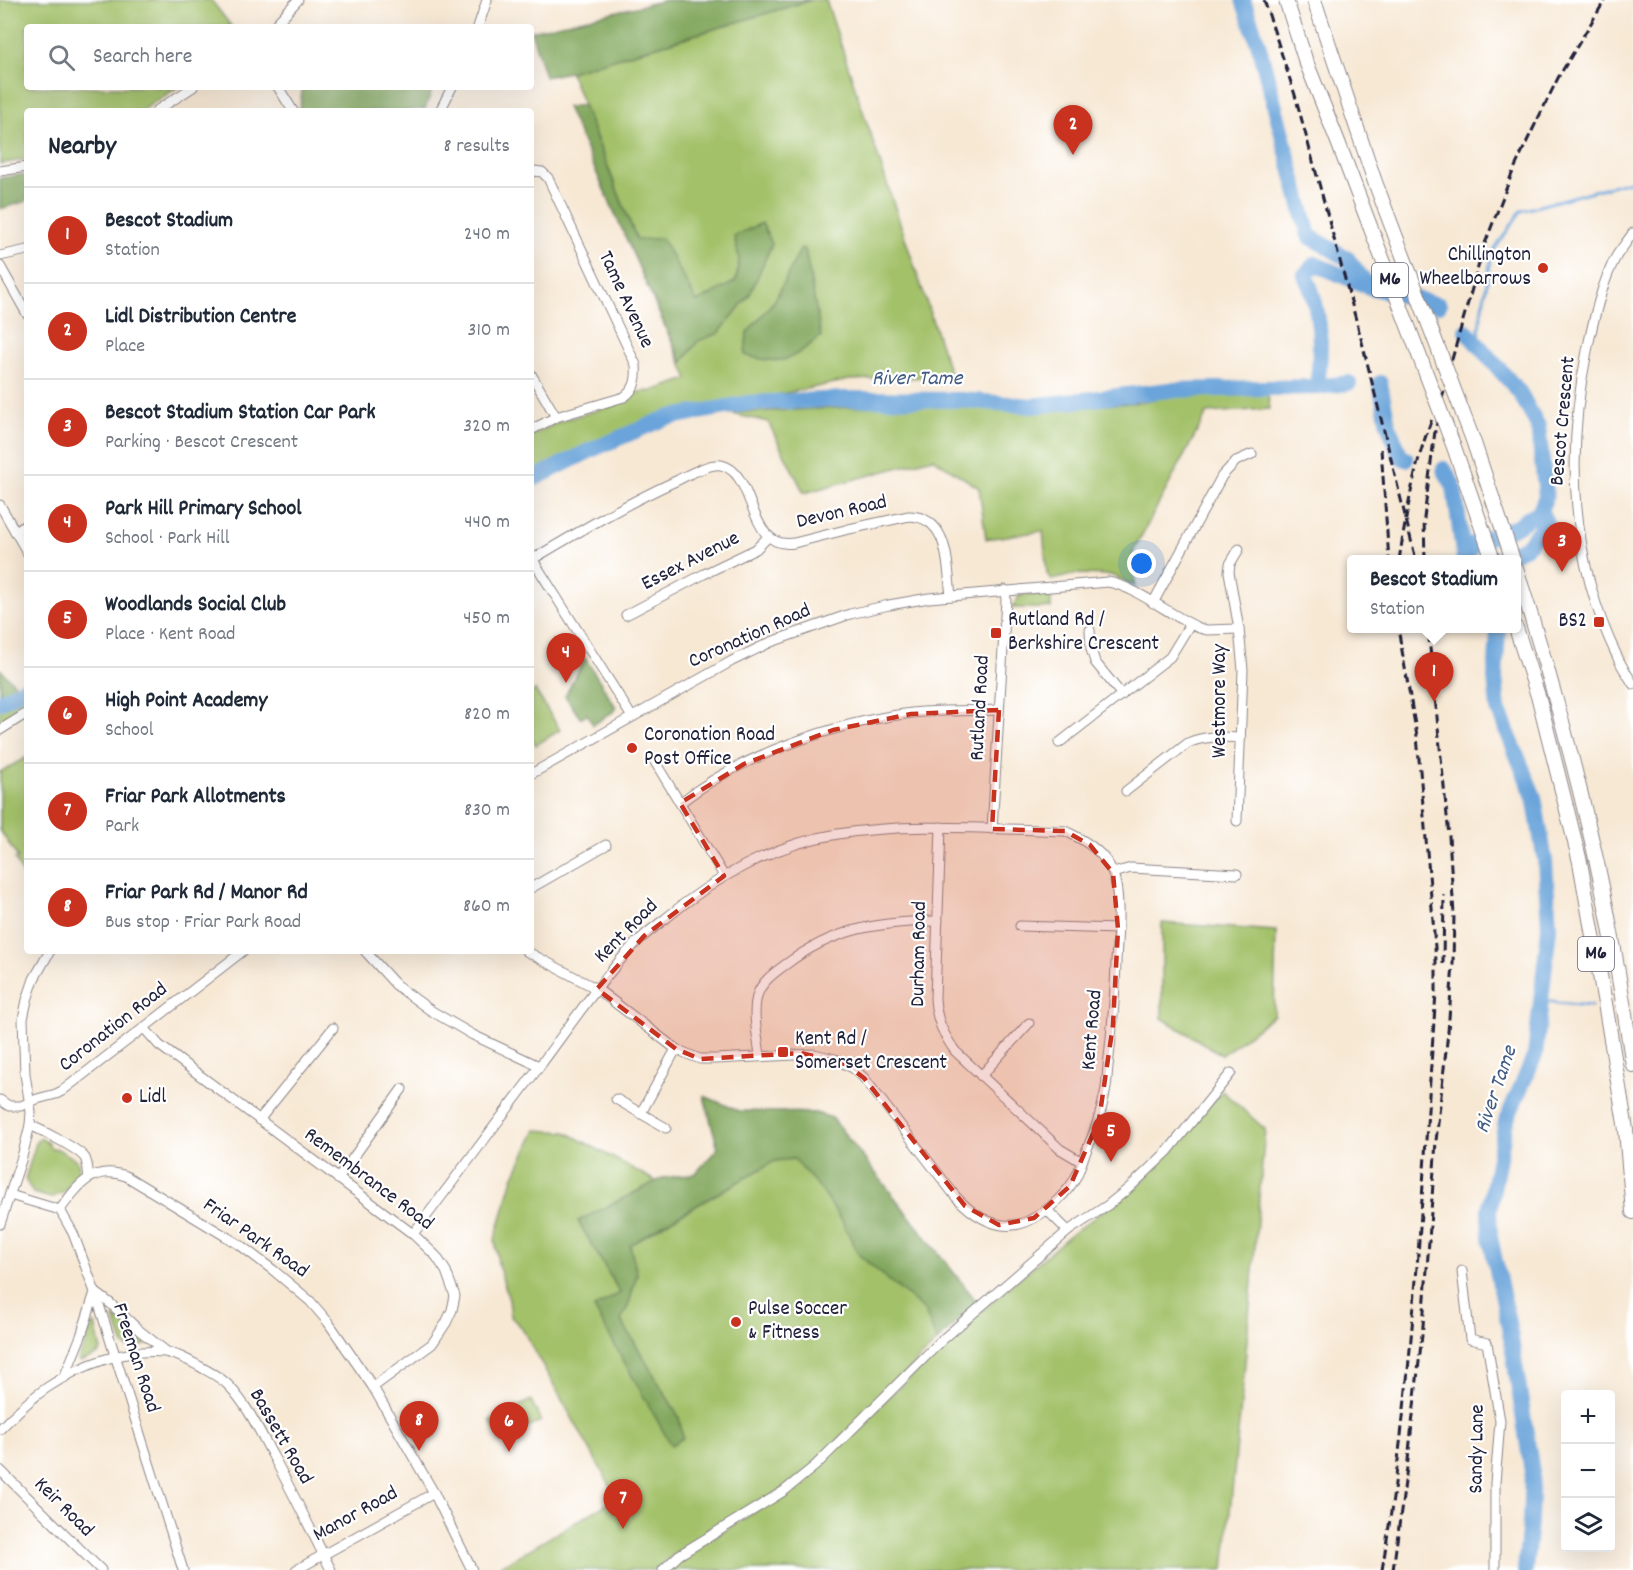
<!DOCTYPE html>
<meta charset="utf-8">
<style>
:root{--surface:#fff;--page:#f6f6f7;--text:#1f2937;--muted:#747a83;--line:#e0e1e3;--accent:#c8321e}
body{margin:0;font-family:Dekko,sans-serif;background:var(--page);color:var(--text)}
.controls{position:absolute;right:18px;bottom:18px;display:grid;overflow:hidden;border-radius:6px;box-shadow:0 6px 24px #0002}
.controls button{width:54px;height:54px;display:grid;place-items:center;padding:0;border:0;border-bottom:2px solid var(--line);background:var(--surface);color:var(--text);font:30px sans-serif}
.you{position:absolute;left:1142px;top:564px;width:21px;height:21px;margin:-15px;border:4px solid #fff;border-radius:50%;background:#1a73e8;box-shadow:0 0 0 9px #1a73e833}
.badge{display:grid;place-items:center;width:39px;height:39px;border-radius:50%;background:var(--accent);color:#fff;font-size:20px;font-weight:700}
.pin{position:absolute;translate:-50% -50px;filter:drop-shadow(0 2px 3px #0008)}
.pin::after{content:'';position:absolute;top:32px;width:21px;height:18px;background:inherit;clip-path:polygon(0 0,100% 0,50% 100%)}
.popup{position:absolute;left:1347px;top:555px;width:174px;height:78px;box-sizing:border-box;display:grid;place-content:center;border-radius:6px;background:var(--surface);filter:drop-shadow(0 2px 4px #0005);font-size:20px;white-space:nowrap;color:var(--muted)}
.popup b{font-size:22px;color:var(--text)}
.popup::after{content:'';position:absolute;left:50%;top:100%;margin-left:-12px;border:12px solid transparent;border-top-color:var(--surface)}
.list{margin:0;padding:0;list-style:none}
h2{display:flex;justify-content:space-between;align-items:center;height:78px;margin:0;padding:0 24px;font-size:26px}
h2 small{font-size:20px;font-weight:400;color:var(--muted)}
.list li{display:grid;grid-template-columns:39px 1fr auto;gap:18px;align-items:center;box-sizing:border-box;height:96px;padding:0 24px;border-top:2px solid var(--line)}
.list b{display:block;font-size:22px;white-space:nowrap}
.list p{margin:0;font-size:20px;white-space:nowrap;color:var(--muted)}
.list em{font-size:20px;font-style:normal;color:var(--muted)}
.icon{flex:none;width:33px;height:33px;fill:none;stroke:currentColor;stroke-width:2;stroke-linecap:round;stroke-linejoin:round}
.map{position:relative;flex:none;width:1633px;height:1570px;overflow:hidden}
.search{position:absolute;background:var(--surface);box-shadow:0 6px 24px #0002;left:24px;top:24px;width:510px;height:66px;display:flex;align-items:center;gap:15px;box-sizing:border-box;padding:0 21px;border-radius:6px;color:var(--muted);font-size:22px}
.panel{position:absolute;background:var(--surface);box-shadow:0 6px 24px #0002;left:24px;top:108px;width:510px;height:846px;border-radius:6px}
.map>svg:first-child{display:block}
.green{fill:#a3c169;stroke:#627252;stroke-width:1.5}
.forest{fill:#82a75d;stroke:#52644c;stroke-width:1.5}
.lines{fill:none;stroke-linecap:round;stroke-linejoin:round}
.stream{stroke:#6ba4da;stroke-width:3}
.river{stroke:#6ba4da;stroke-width:16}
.minor-casing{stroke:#8c8588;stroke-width:11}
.highway-casing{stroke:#8c8588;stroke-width:16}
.minor{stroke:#fff;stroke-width:9}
.highway{stroke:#fff;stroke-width:14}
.rail{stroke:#22223b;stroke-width:3;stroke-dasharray:9 4.5;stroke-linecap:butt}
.highway-bridge-casing{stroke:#8c8588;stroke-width:16;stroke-linecap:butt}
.highway-bridge{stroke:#fff;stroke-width:14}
.marked{fill:#c8321e;fill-opacity:0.2;stroke:#c8321e;stroke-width:4.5;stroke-dasharray:12 8;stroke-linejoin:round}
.poi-dot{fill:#c8321e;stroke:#fff;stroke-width:2}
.labels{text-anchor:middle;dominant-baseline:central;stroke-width:4.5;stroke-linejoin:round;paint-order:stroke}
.shield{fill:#fff;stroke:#646476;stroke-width:1.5}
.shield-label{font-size:20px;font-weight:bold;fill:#22223b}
.poi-label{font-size:21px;fill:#22223b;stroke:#fff;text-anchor:start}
.street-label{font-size:21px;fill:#22223b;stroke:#fff}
.water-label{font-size:22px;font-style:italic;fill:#435c83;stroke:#fff}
</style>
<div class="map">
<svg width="1633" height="1570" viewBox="0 0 1633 1570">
<rect width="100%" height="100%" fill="#fff"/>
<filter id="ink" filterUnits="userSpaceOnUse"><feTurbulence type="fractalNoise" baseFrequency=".0167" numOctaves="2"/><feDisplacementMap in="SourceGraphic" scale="12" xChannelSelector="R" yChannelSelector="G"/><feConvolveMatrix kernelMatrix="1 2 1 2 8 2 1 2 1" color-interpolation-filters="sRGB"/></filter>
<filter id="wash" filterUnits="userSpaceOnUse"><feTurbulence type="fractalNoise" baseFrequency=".008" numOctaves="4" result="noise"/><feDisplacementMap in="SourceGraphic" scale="24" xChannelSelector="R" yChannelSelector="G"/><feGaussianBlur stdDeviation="1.35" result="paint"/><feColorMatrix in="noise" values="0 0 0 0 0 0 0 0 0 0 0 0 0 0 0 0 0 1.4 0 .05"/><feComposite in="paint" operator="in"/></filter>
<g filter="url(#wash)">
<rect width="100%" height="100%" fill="#f7e8d4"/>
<g class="green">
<polygon points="0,0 211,0 232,27 27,27 27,87 178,87 141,111 27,111 27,159 0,164"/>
<polygon points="811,0 826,0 951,376 849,380 758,399 684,411 612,437 531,475 531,436 561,421 615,405 628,399 635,392 652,391 688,379 629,245 637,240 570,72"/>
<polygon points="1268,395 1270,409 1207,413 1133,552 1135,586 1111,575 1076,574 1052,580 1047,574 1043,531 986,539 979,488 933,458 804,493 768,422 728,413 896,405 1043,410 1142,402 1163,396"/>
<polygon points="1051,593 1051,608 1012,608 1020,595"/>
<polygon points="535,690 560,730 536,745 531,737 531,693"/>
<polygon points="27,693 27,709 0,726 0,709"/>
<polygon points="27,757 27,882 23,877 15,859 18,858 0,830 0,772"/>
<polygon points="1162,923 1276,931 1274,1015 1222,1055 1162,1018"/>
<polygon points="1222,1091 1265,1129 1244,1375 1224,1570 668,1570 681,1557 785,1493 987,1306 1070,1235 1139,1185"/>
<polygon points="704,1096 739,1111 815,1113 832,1118 977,1302 813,1465 782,1490 668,1559 654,1570 494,1570 617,1498 521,1327 511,1317 509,1300 498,1264 495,1239 513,1178 536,1130 566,1132 657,1182 663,1178 695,1175 718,1148"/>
<polygon points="40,1138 48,1143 49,1146 54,1149 56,1148 75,1159 78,1162 79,1169 77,1173 64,1192 51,1198 33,1193 25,1179 37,1140"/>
<polygon points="115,1317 145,1343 146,1345 129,1348 124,1346 114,1318"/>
<polygon points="93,1324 95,1324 101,1350 98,1354 80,1362 78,1360"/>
<polygon points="531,1400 541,1421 501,1442 490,1421"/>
</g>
<g class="forest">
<polygon points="666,0 811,0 570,72 545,77 531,31"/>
<polygon points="315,87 428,87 431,93 425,109 404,111 291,111 300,108 302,90"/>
<polygon points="583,105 637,240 662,238 697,302 736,281 739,258 734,236 762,223 772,244 750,294 719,333 698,341 682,363 567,107"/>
<polygon points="27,174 27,201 0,209 0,178"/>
<path d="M801,248L805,249L821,336C790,360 785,367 745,355L747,333L775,300Z"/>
<polygon points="585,658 616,707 613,712 593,725 587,714 580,718 565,696"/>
<polygon points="0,669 18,687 0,698"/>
<polygon points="704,1096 739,1111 815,1113 832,1118 977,1302 937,1342 925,1311 859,1255 842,1221 822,1191 794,1159 775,1161 664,1224 630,1245 637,1274 629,1304 621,1320 679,1417 683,1438 671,1445 594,1308 620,1293 578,1221 663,1178 695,1174 718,1148"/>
</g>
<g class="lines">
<g class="stream">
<polyline points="1481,348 1479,328 1492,253 1521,211 1633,180"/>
<polyline points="1542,999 1557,1003 1591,1006"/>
</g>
<g class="river">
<polyline points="1243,0 1258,43 1309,236 1347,258 1369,287"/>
<polyline points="1466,331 1520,393 1538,426 1546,496 1540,511 1546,522 1526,547 1497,560"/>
<polyline points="1380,383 1388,424 1401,457 1406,459"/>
<path d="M1317,387C1322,349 1322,310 1305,275L1315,264L1369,287L1439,305"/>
<polyline points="1444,469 1454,487 1464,560"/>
<polyline points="531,480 591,450 666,418 749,403 844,399 961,400 1032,406 1169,390 1317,387 1349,383"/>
<polyline points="1464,560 1473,544 1515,527 1540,511"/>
<polyline points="1496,628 1498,632 1495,677 1498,709 1534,797 1545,861 1549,928 1535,1055 1506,1121 1489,1210 1490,1237 1510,1332 1532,1472 1530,1522 1525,1570"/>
<polyline points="0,702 27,687"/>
</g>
</g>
</g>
<g filter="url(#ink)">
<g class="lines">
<defs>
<g id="minor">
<polyline points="273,27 298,0"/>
<polyline points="478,27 487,0"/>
<polyline points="278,87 293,111"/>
<polyline points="156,111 193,87"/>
<polyline points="440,111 452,87"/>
<polyline points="0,171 27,167"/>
<path d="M531,173L534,171L542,172L548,178L636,365C637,378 636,389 624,397L556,417L531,430"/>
<path d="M1633,233C1628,240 1622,248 1617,255C1602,281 1593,322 1587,351C1566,453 1571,562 1617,656C1621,666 1628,675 1633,684"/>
<polyline points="0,256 27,250"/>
<polyline points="0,266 27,314"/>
<polyline points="531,374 556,417"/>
<polyline points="0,505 27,552"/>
<polyline points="15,531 27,525"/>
<polyline points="531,557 632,717"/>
<path d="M533,559C580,531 627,503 678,480C688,475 709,463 721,465C757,472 746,551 794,543L849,529L909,516C950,517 947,566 951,596"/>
<polyline points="1153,603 1222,476 1236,461 1252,454"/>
<polyline points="626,615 704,574 756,549 769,536"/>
<polyline points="1090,630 1091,649 1095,662 1122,695"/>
<polyline points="0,730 27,713"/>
<polyline points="1059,743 1170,657 1190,624"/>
<polyline points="655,762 680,803"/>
<path d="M531,774L732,661L771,642L850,614L889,605L929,598L1108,582C1137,587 1171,616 1199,628L1207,630L1239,629"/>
<path d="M1126,791L1188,743C1207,735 1221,737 1241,738"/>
<polyline points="1237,821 1243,670 1239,629 1229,572 1230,564 1239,549"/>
<path d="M941,827L935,998C936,1019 943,1034 955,1051L1060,1149L1082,1162"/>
<polyline points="992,829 1006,600 1005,590"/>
<polyline points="1113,873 1131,868 1237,874"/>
<path d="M724,876L680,803C739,756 837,722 912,713C941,710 970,711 999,710"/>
<polyline points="531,888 606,845"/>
<polyline points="1020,926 1118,929"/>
<polyline points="365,951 396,985 430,1010 473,1035 539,1066"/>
<polyline points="144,1028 159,1045 413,1234 436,1256 446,1271 455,1296 452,1310 446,1323 432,1344 373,1387"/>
<path d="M760,1056C758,1037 752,1014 757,996C761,982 774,973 785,965C834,928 878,922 938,921"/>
<polyline points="981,1076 1029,1023"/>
<polyline points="616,1099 666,1128"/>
<polyline points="0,1100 9,1106 21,1106 37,1099 56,1094 62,1091 243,951"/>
<polyline points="641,1113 676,1049"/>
<polyline points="259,1120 333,1028"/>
<path d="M30,1125C41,1130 79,1149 85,1158C88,1164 88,1172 89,1178"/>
<polyline points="338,1179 402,1089"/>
<polyline points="10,1195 60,1210 73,1233 95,1292 183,1570"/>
<path d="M60,1210C77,1186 93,1164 126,1176L240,1245L273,1270L310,1301L328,1322L373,1387L434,1493L472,1570"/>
<polyline points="1047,1210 1068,1231 1108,1205 1129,1188 1168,1151 1231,1073"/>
<polyline points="0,1224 22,1157 30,1125 31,1112 25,1074 23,1019 27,1000 34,979 50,951"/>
<path d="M413,1234C454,1179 495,1125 536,1071C567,1030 596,986 630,949C641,937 653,928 665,919C714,878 774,844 838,834C912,822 989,829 1065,831C1083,839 1104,852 1112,871C1122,893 1117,938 1116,962C1115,997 1112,1031 1108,1066C1107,1075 1107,1085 1105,1093C1101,1114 1094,1134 1085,1154C1082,1161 1080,1168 1077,1175C1068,1193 1049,1210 1032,1219C1003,1235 976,1218 956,1197L864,1078L853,1068L835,1059L814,1054L715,1059H700L690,1055L676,1049L597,989L526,951"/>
<polyline points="1462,1271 1470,1339 1487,1343 1500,1421 1495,1483 1495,1570"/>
<polyline points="64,1378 81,1336 95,1292 111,1304 140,1331 167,1352"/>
<path d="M0,1429C15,1414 30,1399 48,1387C81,1365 124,1348 165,1352C177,1354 188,1360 199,1366C209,1372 221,1377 229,1386C248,1406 260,1432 273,1456C293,1493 312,1532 331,1570"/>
<polyline points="0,1470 101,1570"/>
<polyline points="296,1570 434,1493"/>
<polyline points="663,1570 679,1555 784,1491 815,1466 942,1340 1068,1231"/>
</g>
<g id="highway">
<path d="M1516,569C1545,657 1570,746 1591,837C1609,912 1621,989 1633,1065"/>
<polyline points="1516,628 1539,699 1580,862 1607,1015 1626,1130 1633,1212"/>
</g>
</defs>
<use href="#minor" class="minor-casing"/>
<use href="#highway" class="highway-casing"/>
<use href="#minor" class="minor"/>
<use href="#highway" class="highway"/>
<g class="rail">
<polyline points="1264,0 1295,95 1362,342 1416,560"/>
<polyline points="1381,449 1389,560"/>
<path d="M1399,560C1407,512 1414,464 1432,419"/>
<polyline points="1425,560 1424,518 1435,431 1447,377 1484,246 1511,176 1528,139 1558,78 1605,0"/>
<polyline points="1443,964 1444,895"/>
<path d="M1382,1570C1414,1380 1422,1186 1436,993V961L1433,920L1417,736L1398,628"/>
<polyline points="1393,1570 1408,1460 1423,1326 1436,1141 1448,1032 1453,964 1454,915 1449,836 1428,628"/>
</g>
<defs>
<g id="highway-bridge">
<polyline points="1286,0 1305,59 1338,142 1454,447 1493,560"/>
<polyline points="1314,0 1375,182 1473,440 1513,560"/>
</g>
</defs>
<use href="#highway-bridge" class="highway-bridge-casing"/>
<use href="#highway-bridge" class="highway-bridge"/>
</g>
</g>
<path class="marked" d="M999,710L992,829L1065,831L1090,845L1113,873L1118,929L1113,1025L1099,1120L1070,1186L1034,1218L999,1225L965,1206L864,1078L845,1064L801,1053L700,1059L676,1049L597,989L644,936L724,876L680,803L744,764L833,730L911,714Z"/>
<g class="poi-dot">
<circle cx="1543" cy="268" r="6"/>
<rect x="1593" y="616" width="12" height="12" rx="3"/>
<rect x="990" y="627" width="12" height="12" rx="3"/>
<circle cx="632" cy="748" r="6"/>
<rect x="777" y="1046" width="12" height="12" rx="3"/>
<circle cx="127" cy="1098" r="6"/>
<circle cx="736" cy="1322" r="6"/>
</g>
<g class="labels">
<g class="shield">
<rect x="1372" y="263" width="36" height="34" rx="4.5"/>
<rect x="1578" y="937" width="36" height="34" rx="4.5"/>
</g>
<g class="shield-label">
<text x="1390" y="280">M6</text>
<text x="1596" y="954">M6</text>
</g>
<g class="poi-label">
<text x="1531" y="256" text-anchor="end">Chillington<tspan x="1531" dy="24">Wheelbarrows</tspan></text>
<text x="1008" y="621">Rutland Rd /<tspan x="1008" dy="24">Berkshire Crescent</tspan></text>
<text x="1587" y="622" text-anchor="end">BS2</text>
<text x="644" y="736">Coronation Road<tspan x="644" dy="24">Post Office</tspan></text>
<text x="795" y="1040">Kent Rd /<tspan x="795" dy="24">Somerset Crescent</tspan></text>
<text x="139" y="1098">Lidl</text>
<text x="748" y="1310">Pulse Soccer<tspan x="748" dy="24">&amp; Fitness</tspan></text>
</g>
<g class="street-label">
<text transform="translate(625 300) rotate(65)">Tame Avenue</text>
<text transform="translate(1564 421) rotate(-85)">Bescot Crescent</text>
<text transform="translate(842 513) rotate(-13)">Devon Road</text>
<text transform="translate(691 562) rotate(-27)">Essex Avenue</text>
<text transform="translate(750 637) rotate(-24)">Coronation Road</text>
<text transform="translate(1221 701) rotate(-90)">Westmore Way</text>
<text transform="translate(981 708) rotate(-87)">Rutland Road</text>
<text transform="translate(627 932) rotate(-45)">Kent Road</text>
<text transform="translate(920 954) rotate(-89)">Durham Road</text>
<text transform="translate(114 1028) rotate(-38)">Coronation Road</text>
<text transform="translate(1093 1030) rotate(-85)">Kent Road</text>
<text transform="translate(368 1180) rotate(37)">Remembrance Road</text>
<text transform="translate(255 1239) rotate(35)">Friar Park Road</text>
<text transform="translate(135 1358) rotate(72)">Freeman Road</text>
<text transform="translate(280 1437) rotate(60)">Bassett Road</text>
<text transform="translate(1478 1449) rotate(-89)">Sandy Lane</text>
<text transform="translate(63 1508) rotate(45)">Keir Road</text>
<text transform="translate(356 1515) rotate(-29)">Manor Road</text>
</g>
<g class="water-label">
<text x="917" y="379">River Tame</text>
<text transform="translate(1497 1090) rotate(-71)">River Tame</text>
</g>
</g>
</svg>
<div class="controls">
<button>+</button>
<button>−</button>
<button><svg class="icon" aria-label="layers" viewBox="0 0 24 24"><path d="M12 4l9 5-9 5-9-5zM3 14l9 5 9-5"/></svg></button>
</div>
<div class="you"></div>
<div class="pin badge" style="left:1434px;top:702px">1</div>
<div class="popup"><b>Bescot Stadium</b>Station</div>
<div class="pin badge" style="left:1073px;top:155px">2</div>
<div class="pin badge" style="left:1562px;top:572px">3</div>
<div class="pin badge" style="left:566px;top:683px">4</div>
<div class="pin badge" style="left:1111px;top:1162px">5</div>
<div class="pin badge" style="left:509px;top:1452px">6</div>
<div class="pin badge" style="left:623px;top:1529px">7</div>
<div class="pin badge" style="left:419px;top:1451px">8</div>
<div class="search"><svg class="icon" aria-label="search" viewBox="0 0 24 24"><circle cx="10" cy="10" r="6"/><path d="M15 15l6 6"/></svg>Search here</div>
<section class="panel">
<h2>Nearby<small>8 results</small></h2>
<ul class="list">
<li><span class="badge">1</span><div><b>Bescot Stadium</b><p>Station</p></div><em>240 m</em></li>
<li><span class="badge">2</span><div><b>Lidl Distribution Centre</b><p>Place</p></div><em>310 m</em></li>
<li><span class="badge">3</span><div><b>Bescot Stadium Station Car Park</b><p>Parking · Bescot Crescent</p></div><em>320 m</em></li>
<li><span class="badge">4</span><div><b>Park Hill Primary School</b><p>School · Park Hill</p></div><em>440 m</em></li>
<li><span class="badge">5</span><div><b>Woodlands Social Club</b><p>Place · Kent Road</p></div><em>450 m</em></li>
<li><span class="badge">6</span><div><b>High Point Academy</b><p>School</p></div><em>820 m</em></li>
<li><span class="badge">7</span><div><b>Friar Park Allotments</b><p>Park</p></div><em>830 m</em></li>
<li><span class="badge">8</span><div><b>Friar Park Rd / Manor Rd</b><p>Bus stop · Friar Park Road</p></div><em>860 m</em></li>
</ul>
</section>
</div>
